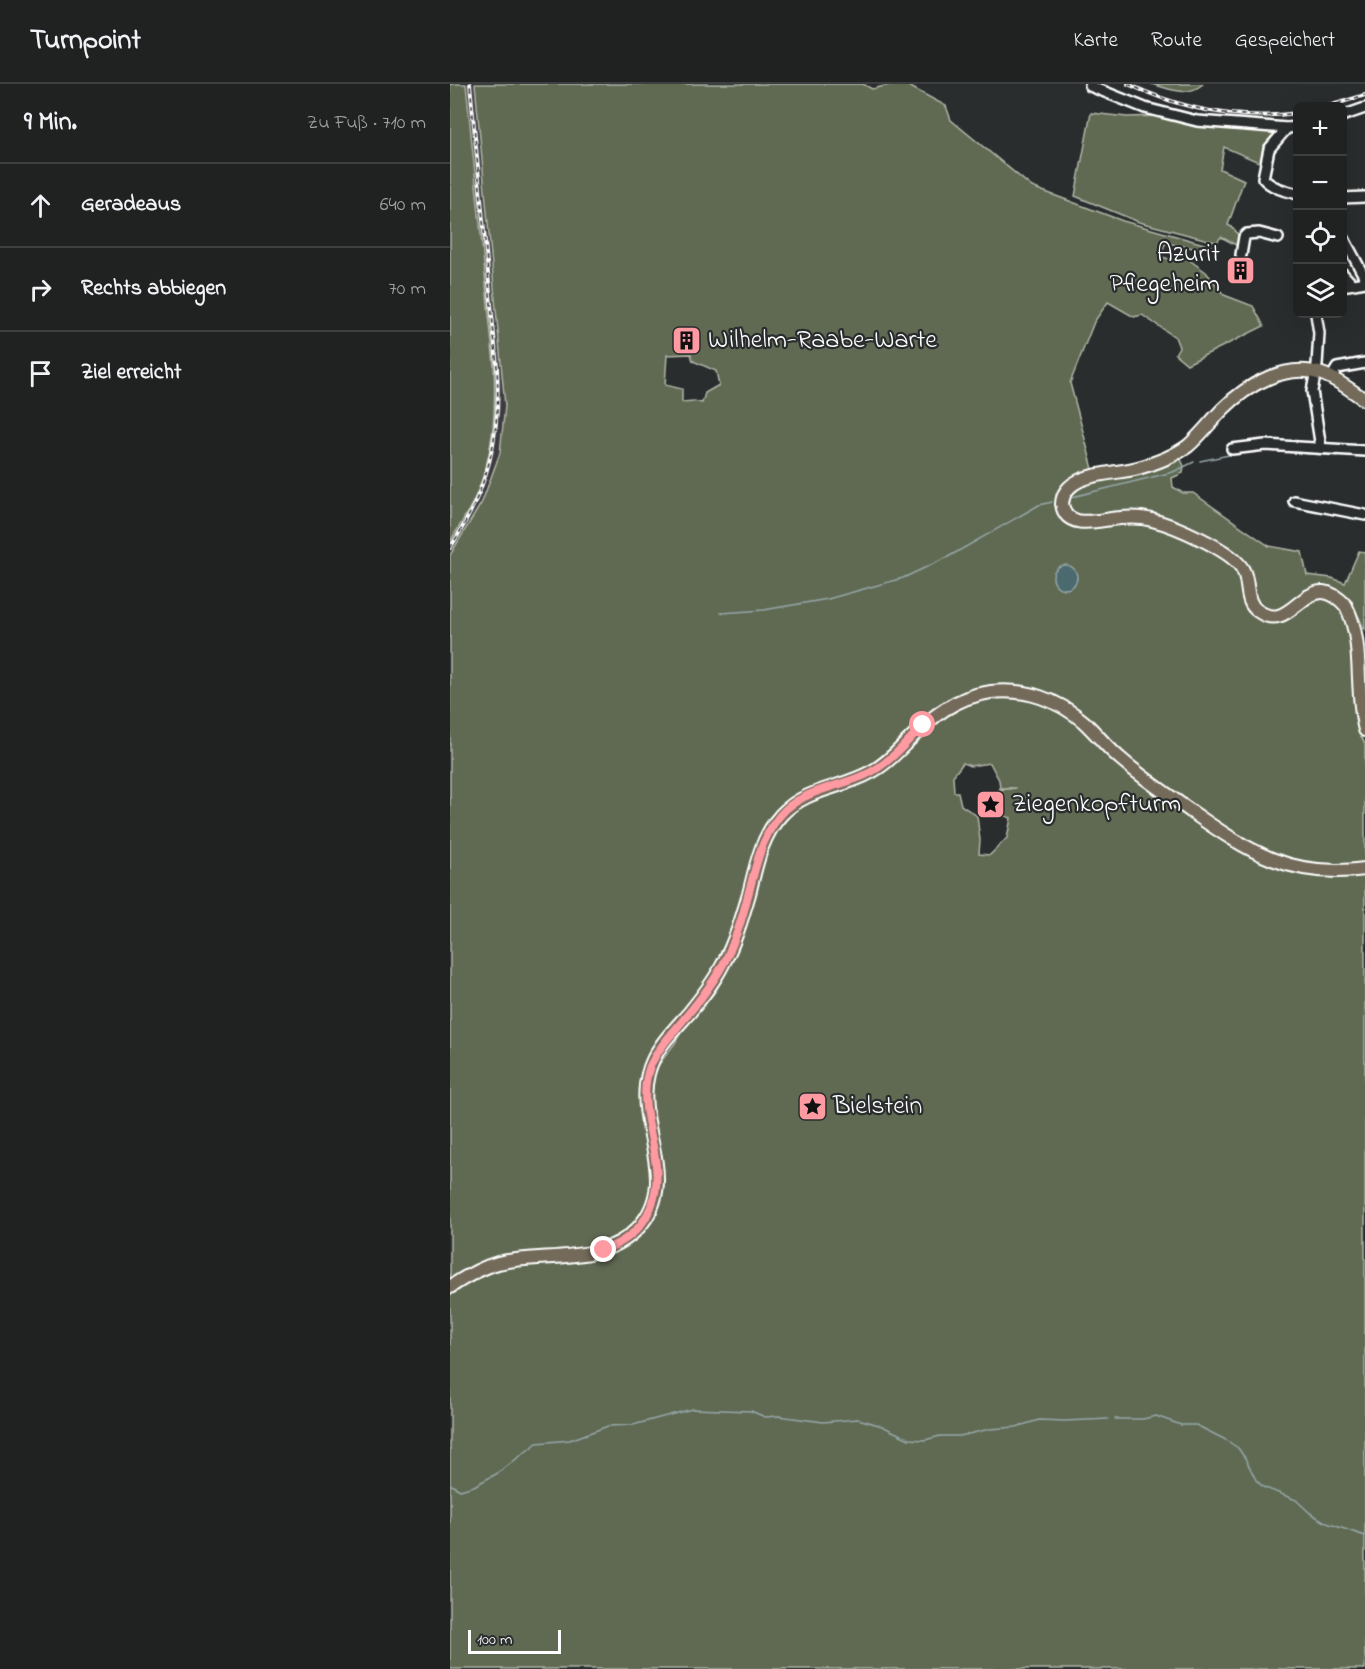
<!DOCTYPE html>
<html lang="de">
<meta charset="utf-8">
<style>
:root{--surface:#202222;--page:#282a2a;--text:#f1f3f6;--muted:#a2a4a5;--line:#3d3f40}
body{margin:0;font-family:"Indie Flower",sans-serif;background:var(--page);color:var(--text)}
.controls{position:absolute;right:18px;top:18px;display:grid;overflow:hidden;border-radius:9px;box-shadow:0 6px 24px #0002}
.controls button{width:54px;height:54px;display:grid;place-items:center;padding:0;border:0;border-bottom:2px solid var(--line);background:var(--surface);color:var(--text);font:30px sans-serif}
.scale{position:absolute;left:18px;bottom:15px;width:93px;box-sizing:border-box;padding-left:6px;border:3px solid #fff;border-top:0;font-size:16px;line-height:21px;white-space:nowrap;color:#fff;-webkit-text-stroke:4px #2a2d2e;paint-order:stroke}
.stop{position:absolute;width:18px;height:18px;margin:-14px;border:4px solid #ff9aa2;border-radius:50%;background:#fff}
.stop.end{background:#ff9aa2;border-color:#fff;box-shadow:0 2px 6px #0008}
.list{margin:0;padding:0;list-style:none}
h2{display:flex;justify-content:space-between;align-items:center;height:78px;margin:0;padding:0 24px;font-size:26px}
h2 small{font-size:20px;font-weight:400;color:var(--muted)}
.list li{display:grid;grid-template-columns:39px 1fr auto;gap:18px;align-items:center;box-sizing:border-box;height:84px;padding:0 24px;border-top:2px solid var(--line)}
.list b{display:block;font-size:22px;white-space:nowrap}
.list em{font-size:20px;font-style:normal;color:var(--muted)}
.icon{flex:none;width:33px;height:33px;fill:none;stroke:currentColor;stroke-width:2;stroke-linecap:round;stroke-linejoin:round}
.map{position:relative;flex:none;width:915px;height:1585px;overflow:hidden}
header{display:flex;align-items:center;gap:36px;box-sizing:border-box;height:84px;padding:0 30px;background:var(--surface);border-bottom:2px solid var(--line)}
header strong{font-size:28px}
nav{display:flex;gap:33px;margin-inline-start:auto;font-size:21px}
main{display:flex}
aside{flex:1;background:var(--surface)}
.map>svg:first-child{display:block}
.built{fill:#3d3b3f}
.green{fill:#616b52;stroke:#b0b5a8;stroke-width:1.5;fill-rule:evenodd}
.water{fill:#4c6a6f;stroke:#94a6a9;stroke-width:1.5}
.lines{fill:none;stroke-linecap:round;stroke-linejoin:round}
.stream{stroke:#94a6a9;stroke-width:1.5}
.minor-casing{stroke:#fff;stroke-width:14}
.major-casing{stroke:#fff;stroke-width:16}
.minor{stroke:#2a2d2e;stroke-width:9}
.major{stroke:#736b5a;stroke-width:12}
.rail-casing{stroke:#fff;stroke-width:4}
.rail{stroke:#2a2d2e;stroke-width:1.5;stroke-dasharray:4.5;stroke-linecap:butt}
.route{stroke:#ff9aa2;stroke-width:8}
.labels{text-anchor:middle;dominant-baseline:central;stroke-width:4.5;stroke-linejoin:round;paint-order:stroke}
.poi-label{font-size:26px;fill:#fff;stroke:#2a2d2e;text-anchor:start}
</style>
<header>
<strong>Turnpoint</strong>
<nav><a>Karte</a><a>Route</a><a>Gespeichert</a></nav>
</header>
<main>
<aside>
<h2>9 Min.<small>Zu Fuß · 710 m</small></h2>
<ul class="list">
<li><svg class="icon" aria-label="ahead" viewBox="0 0 24 24"><path d="M12 20V5M6 11l6-6 6 6"/></svg><div><b>Geradeaus</b></div><em>640 m</em></li>
<li><svg class="icon" aria-label="right" viewBox="0 0 24 24"><path d="M7 20v-9h11M14 6l5 5-5 5"/></svg><div><b>Rechts abbiegen</b></div><em>70 m</em></li>
<li><svg class="icon" aria-label="arrive" viewBox="0 0 24 24"><path d="M6 21V4h12l-3 4 3 4H6"/></svg><div><b>Ziel erreicht</b></div></li>
</ul>
</aside>
<div class="map">
<svg width="915" height="1585" viewBox="0 0 915 1585">
<rect width="100%" height="100%" fill="#2a2d2e"/>
<filter id="ink" filterUnits="userSpaceOnUse"><feTurbulence type="fractalNoise" baseFrequency=".0167" numOctaves="2"/><feDisplacementMap in="SourceGraphic" scale="12" xChannelSelector="R" yChannelSelector="G"/><feConvolveMatrix kernelMatrix="1 2 1 2 8 2 1 2 1" color-interpolation-filters="sRGB"/></filter>
<g filter="url(#ink)">
<polygon class="built" points="16,0 25,0 55,322 50,369 32,418 0,471 0,458 24,416 40,368 45,320 44,281"/>
<g class="green">
<path d="M0,0H16L44,281C46,327 44,375 23,418C16,431 8,445 0,458Z"/>
<path d="M25,0H413L422,5L443,0H455L496,22L501,36L582,103L673,137L761,162L749,165L716,159L714,162L712,173L730,178L731,172L735,173L756,188L774,211L803,222L814,242L737,280L725,270L729,263L725,253L692,231L684,233L658,218L644,238L620,299L643,385L674,381C649,386 587,391 611,433C635,434 666,432 688,437C713,442 738,454 760,466C767,470 777,474 783,480C799,494 785,525 809,534C818,537 827,538 836,535C857,528 872,498 894,528C909,549 904,600 905,626C905,639 910,649 915,660V780L878,783L841,777L783,751L679,676L622,622L601,611L579,604L554,602L529,604L496,617L477,630L429,678L415,685L357,705L341,715L326,727L278,859L264,886L200,975L202,1093L199,1120L178,1149L145,1164L64,1172L0,1198V471L32,418L50,369L55,322ZM241,270L243,277L266,287L269,301L255,309L252,319L244,317L232,318V305L215,301L217,271Z"/>
<path d="M701,0H753C736,14 721,5 701,0Z"/>
<path d="M641,29L677,33L709,32L827,46L828,49C818,59 814,65 811,79L774,63L770,85L794,96L778,141C788,146 789,151 788,162L771,153L767,158L762,157L689,138L625,112Z"/>
<path d="M730,373L734,382L733,389L722,394L723,403L733,409H743L819,462L852,468L857,491L882,494L895,499L909,467L915,468V547C906,524 887,489 857,507C848,512 840,522 831,525C825,527 819,526 813,524C799,517 804,494 798,482C795,475 788,470 782,466C771,459 718,434 707,432C678,428 648,439 620,428L617,422L620,409L631,401Z"/>
<path d="M543,613L578,615L599,622L618,632L718,715L777,759L801,773L826,783L915,789V1585H0V1209L24,1193L44,1185L155,1171L174,1163L190,1151L196,1143L207,1124L212,1105L200,1020L204,987L225,959L301,822L317,765L325,749L343,728L357,718L407,700L493,631L522,618ZM513,679L520,682L540,679L549,696L550,704H566L549,706L552,718L550,730L561,734L557,754L540,771L529,770L530,756L527,732L511,721L508,708H504L503,692Z"/>
</g>
<circle class="water" cx="615" cy="493" r="12"/>
<g class="lines">
<g class="stream">
<polyline points="810,366 887,372"/>
<polyline points="786,370 800,367"/>
<polyline points="750,377 779,371"/>
<polyline points="622,413 723,388 744,378"/>
<polyline points="271,529 314,526 378,515 453,494 498,473 589,421 602,418"/>
<polyline points="665,1335 693,1335 706,1332 731,1341 746,1341 776,1356 788,1364 795,1374 806,1396 813,1403 846,1416 860,1429 877,1439 915,1452"/>
<polyline points="0,1400 10,1406 24,1402 48,1389 87,1359 120,1356 158,1342 183,1341 242,1325 301,1327 315,1333 328,1332 373,1338 408,1335 432,1342 459,1355 475,1356 490,1352 510,1352 540,1345 566,1343 589,1336 615,1337 658,1335"/>
</g>
<defs>
<g id="minor">
<polyline points="640,2 695,24 747,37 837,44 848,43"/>
<polyline points="892,32 915,24"/>
<path d="M837,44L819,65L813,94C821,104 836,107 848,110"/>
<polyline points="892,114 915,113"/>
<polyline points="892,151 915,194"/>
<polyline points="791,171 794,153 797,150 809,149 828,154"/>
<polyline points="892,189 902,200"/>
<polyline points="892,202 915,198"/>
<polyline points="866,230 869,249 867,281 862,307 871,364"/>
<polyline points="881,294 887,284 915,279"/>
<polyline points="782,365 815,361 915,367"/>
<polyline points="844,417 915,431"/>
</g>
<g id="major">
<path d="M915,316C902,307 887,295 872,290C836,278 797,301 773,325C761,337 751,351 738,362C723,373 706,379 688,384C664,391 614,387 612,420C616,448 652,435 670,434C681,433 692,433 702,436C723,441 783,466 793,486C800,499 794,518 808,527C836,547 849,507 873,508C883,509 890,515 896,522C915,560 904,604 915,646"/>
<path d="M0,1203C15,1193 30,1184 48,1179C93,1168 153,1182 188,1144C232,1096 184,1043 198,990C204,965 223,947 239,929C252,913 264,898 273,880C285,858 292,834 299,810C306,782 311,753 331,731C356,704 391,705 421,688C435,681 446,669 457,658C481,633 505,613 541,608C575,604 609,616 634,638C647,650 658,665 672,676C694,695 718,711 742,728C799,768 842,795 915,785"/>
</g>
</defs>
<use href="#minor" class="minor-casing"/>
<use href="#major" class="major-casing"/>
<use href="#minor" class="minor"/>
<use href="#major" class="major"/>
<defs>
<g id="rail">
<path d="M678,0C731,25 789,37 848,29"/>
<polyline points="879,22 915,11"/>
<path d="M0,464C38,405 51,353 47,283L20,0"/>
</g>
</defs>
<use href="#rail" class="rail-casing"/>
<use href="#rail" class="rail"/>
</g>
</g>
<g class="lines" filter="url(#ink)">
<path class="route" d="M154,1166C172,1159 187,1149 196,1133C226,1082 181,1033 200,982C208,964 222,950 234,935C250,916 265,897 276,875C285,856 292,836 297,815C306,783 311,749 336,725C359,705 388,703 415,691C438,681 455,660 473,641"/>
</g>
<defs>
<symbol id="building-square" viewBox="-11 -11 22 22"><rect x="-9" y="-9" width="18" height="18" rx="4" fill="#ff9aa2" stroke="#2a2d2e"/><path d="M-4-6H4V6H1V3H-1V6H-4ZM-2.5-4.3h1.7v1.8h-1.7ZM.8-4.3h1.7v1.8H.8ZM-2.5-1h1.7V.8h-1.7ZM.8-1h1.7V.8H.8Z" fill="#111"/></symbol>
<symbol id="sight-square" viewBox="-11 -11 22 22"><rect x="-9" y="-9" width="18" height="18" rx="4" fill="#ff9aa2" stroke="#2a2d2e"/><path d="M0-6L1.8-2.2L6-1.7L2.9 1.2L3.7 5.4L0 3.3L-3.7 5.4L-2.9 1.2L-6-1.7L-1.8-2.2Z" fill="#111"/></symbol>
</defs>
<g fill-rule="evenodd">
<use href="#building-square" x="774" y="170" width="33" height="33"/>
<use href="#building-square" x="220" y="240" width="33" height="33"/>
<use href="#sight-square" x="524" y="704" width="33" height="33"/>
<use href="#sight-square" x="346" y="1006" width="33" height="33"/>
</g>
<g class="labels">
<g class="poi-label">
<text x="770" y="171" text-anchor="end">Azurit<tspan x="770" dy="30">Pflegeheim</tspan></text>
<text x="258" y="257">Wilhelm-Raabe-Warte</text>
<text x="562" y="721">Ziegenkopfturm</text>
<text x="383" y="1023">Bielstein</text>
</g>
</g>
</svg>
<div class="controls">
<button>+</button>
<button>−</button>
<button><svg class="icon" aria-label="locate" viewBox="0 0 24 24"><circle cx="12" cy="12" r="6"/><path d="M12 2v4M12 18v4M2 12h4M18 12h4"/></svg></button>
<button><svg class="icon" aria-label="layers" viewBox="0 0 24 24"><path d="M12 4l9 5-9 5-9-5zM3 14l9 5 9-5"/></svg></button>
</div>
<div class="scale">100 m</div>
<div class="stop" style="left:473px;top:641px"></div>
<div class="stop end" style="left:154px;top:1166px"></div>
</div>
</main>
